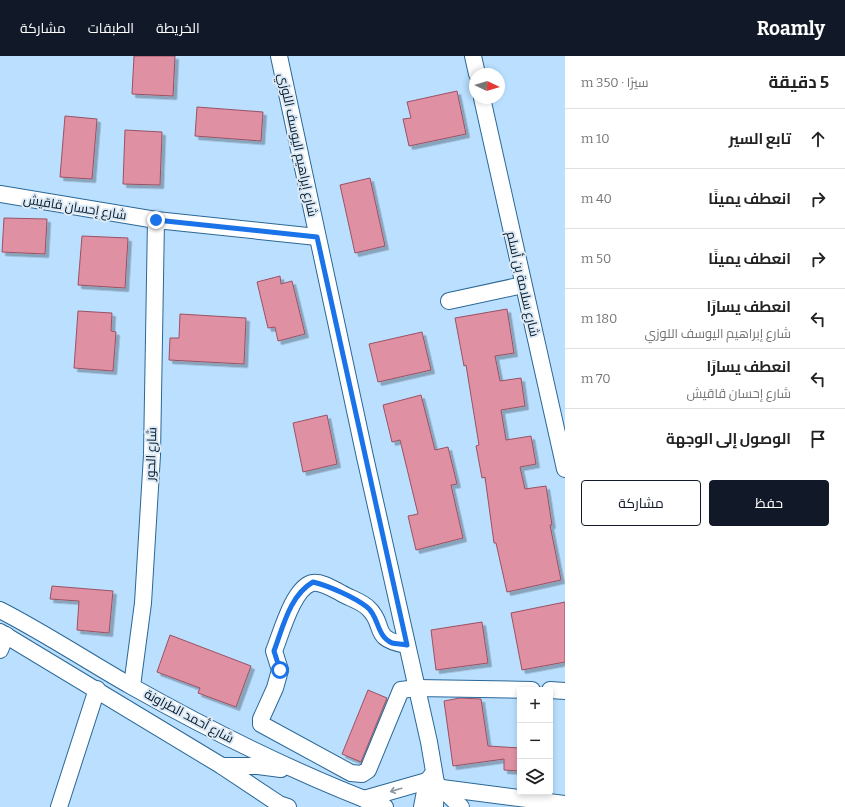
<!DOCTYPE html>
<html lang="ar">
<meta charset="utf-8">
<style>
:root{--surface:#fff;--page:#f6f6f6;--text:#222;--muted:#767676;--line:#e0e0e0;--accent:#111827}
body{margin:0;font-family:Bitter,Cairo,serif;background:var(--page);color:var(--text);direction:rtl}
.controls{position:absolute;right:12px;bottom:12px;display:grid;overflow:hidden;border-radius:4px;box-shadow:0 2px 6px #0003}
.controls button{width:36px;height:36px;display:grid;place-items:center;padding:0;border:0;border-bottom:1px solid var(--line);background:var(--surface);color:var(--text);font:20px sans-serif}
.compass{position:absolute;left:469px;top:12px;width:36px;height:36px;border-radius:50%;background:var(--surface);box-shadow:0 2px 6px #0003;rotate:94deg}
.stop{position:absolute;width:12px;height:12px;margin:-9px;border:3px solid #1a73e8;border-radius:50%;background:#fff}
.stop.end{background:#1a73e8;border-color:#fff;box-shadow:0 1px 4px #0008}
.list{margin:0;padding:0;list-style:none}
h2{display:flex;justify-content:space-between;align-items:center;height:52px;margin:0;padding:0 16px;font-size:17px}
h2 small{font-size:13px;font-weight:400;color:var(--muted)}
.list li{display:grid;grid-template-columns:26px 1fr auto;gap:12px;align-items:center;box-sizing:border-box;height:60px;padding:0 16px;border-top:1px solid var(--line)}
.list b{display:block;font-size:15px;white-space:nowrap}
.list p{margin:0;font-size:13px;white-space:nowrap;color:var(--muted)}
.list em{font-size:13px;font-style:normal;color:var(--muted)}
.actions{display:flex;gap:8px;padding:12px 16px}
.actions a{flex:1;padding:9px 0;border:1px solid var(--accent);border-radius:4px;text-align:center;font-size:14px;color:var(--accent)}
.actions .main{background:var(--accent);color:#fff}
.icon{flex:none;width:22px;height:22px;fill:none;stroke:currentColor;stroke-width:2;stroke-linecap:round;stroke-linejoin:round}
.map{position:relative;flex:none;width:565px;height:751px;overflow:hidden;direction:ltr}
header{display:flex;align-items:center;gap:24px;box-sizing:border-box;height:56px;padding:0 20px;background:var(--accent);color:#fff}
header strong{font-size:19px}
nav{display:flex;gap:22px;margin-inline-start:auto;font-size:14px}
main{display:flex}
aside{flex:1;background:var(--surface)}
.map>svg:first-child{display:block}
.building{fill:#e090a3;stroke:#9a5163;filter:url(#shadow)}
.lines{fill:none;stroke-linecap:round;stroke-linejoin:round}
.minor-casing{stroke:#2a6897;stroke-width:18}
.minor{stroke:#fff;stroke-width:16}
.oneway{stroke:#8d98a0}
.route{stroke:#1a73e8;stroke-width:5}
.labels{text-anchor:middle;dominant-baseline:central;stroke-width:4;stroke-linejoin:round;paint-order:stroke}
.street-label{font-size:13px;fill:#01192c;stroke:#dde9f4}
</style>
<header>
<strong>Roamly</strong>
<nav><a>الخريطة</a><a>الطبقات</a><a>مشاركة</a></nav>
</header>
<main>
<aside>
<h2>5 دقيقة<small>سيرًا · 350 m</small></h2>
<ul class="list">
<li><svg class="icon" aria-label="ahead" viewBox="0 0 24 24"><path d="M12 20V5M6 11l6-6 6 6"/></svg><div><b>تابع السير</b></div><em>10 m</em></li>
<li><svg class="icon" aria-label="right" viewBox="0 0 24 24"><path d="M7 20v-9h11M14 6l5 5-5 5"/></svg><div><b>انعطف يمينًا</b></div><em>40 m</em></li>
<li><svg class="icon" aria-label="right" viewBox="0 0 24 24"><path d="M7 20v-9h11M14 6l5 5-5 5"/></svg><div><b>انعطف يمينًا</b></div><em>50 m</em></li>
<li><svg class="icon" aria-label="left" viewBox="0 0 24 24"><path d="M17 20v-9H6M10 6l-5 5 5 5"/></svg><div><b>انعطف يسارًا</b><p>شارع إبراهيم اليوسف اللوزي</p></div><em>180 m</em></li>
<li><svg class="icon" aria-label="left" viewBox="0 0 24 24"><path d="M17 20v-9H6M10 6l-5 5 5 5"/></svg><div><b>انعطف يسارًا</b><p>شارع إحسان قاقيش</p></div><em>70 m</em></li>
<li><svg class="icon" aria-label="arrive" viewBox="0 0 24 24"><path d="M6 21V4h12l-3 4 3 4H6"/></svg><div><b>الوصول إلى الوجهة</b></div></li>
</ul>
<div class="actions"><a class="main">حفظ</a><a>مشاركة</a></div>
</aside>
<div class="map">
<svg width="565" height="751" viewBox="0 0 565 751">
<defs>
<filter id="shadow"><feDropShadow dx="3.5" dy="3.5" stdDeviation="0" flood-color="#0004"/></filter>
</defs>
<rect width="100%" height="100%" fill="#badfff"/>
<g class="building">
<polygon points="134,0 175,0 173,40 132,38"/>
<polygon points="457,35 466,78 409,90 403,63 411,62 407,46"/>
<polygon points="197,51 263,56 261,85 195,80"/>
<polygon points="65,60 97,63 92,123 60,121"/>
<polygon points="125,74 162,76 160,129 123,128"/>
<polygon points="370,122 385,190 355,197 340,129"/>
<polygon points="4,162 47,163 45,198 2,196"/>
<polygon points="82,180 128,182 125,232 78,229"/>
<polygon points="280,220 281,228 292,225 305,278 278,285 275,271 268,272 257,226"/>
<polygon points="507,253 514,297 495,300 500,325 521,322 525,350 501,354 506,384 531,380 536,408 520,411 525,433 546,430 552,469 550,469 561,524 507,536 496,487 494,487 485,421 482,422 476,390 479,389 466,309 464,310 455,262"/>
<polygon points="78,255 112,257 111,275 116,276 113,315 74,312"/>
<polygon points="180,258 246,262 244,308 169,304 170,282 179,282"/>
<polygon points="422,276 431,314 378,326 369,288"/>
<polygon points="421,339 435,394 448,391 457,428 451,429 463,482 416,494 408,460 418,458 400,384 392,386 383,349"/>
<polygon points="327,359 337,408 303,416 293,367"/>
<polygon points="52,530 113,535 109,577 77,574 79,545 50,543"/>
<polygon points="565,546 565,606 522,614 511,557"/>
<polygon points="482,566 488,607 436,614 431,574"/>
<polygon points="170,579 251,610 236,651 198,637 200,632 157,616"/>
<polygon points="368,634 387,642 361,706 342,698"/>
<polygon points="460,642 481,643 488,690 520,692 520,715 504,714 504,703 453,710 444,645"/>
</g>
<g class="lines">
<defs>
<g id="minor">
<polyline points="279,0 365,401 429,686 436,727 435,751"/>
<polyline points="473,0 477,18"/>
<polyline points="482,42 565,413"/>
<polyline points="0,138 156,164 317,181"/>
<polyline points="449,245 523,229"/>
<path d="M0,554C45,577 87,605 131,630C213,676 297,718 385,751"/>
<polyline points="0,576 222,710 279,748 288,751"/>
<path d="M407,589C369,583 387,569 368,552C361,545 349,542 341,537C333,533 321,525 312,527C293,532 281,578 274,595L280,614L275,632L261,663V668L351,717L362,718L368,714L401,634L417,632L532,634"/>
<polyline points="0,594 6,579"/>
<polyline points="132,630 143,547 152,399 156,164"/>
<polyline points="550,634 565,635"/>
<polyline points="222,710 258,710 281,713"/>
<polyline points="439,730 461,751"/>
<polyline points="442,732 565,748"/>
<polyline points="364,743 427,725"/>
<polyline points="59,751 97,633"/>
<polyline points="422,751 427,725 433,718"/>
</g>
</defs>
<use href="#minor" class="minor-casing"/>
<use href="#minor" class="minor"/>
</g>
<defs><path id="oneway-shaft" d="M-6 0H5M1.5-3L5.5 0L1.5 3" fill="none" stroke-width="1.6" stroke-linecap="round" stroke-linejoin="round"/></defs>
<use class="oneway" href="#oneway-shaft" transform="translate(396 734) rotate(164)"/>
<g class="lines">
<path class="route" d="M156,164L317,181L407,589C402,588 396,588 392,587C376,580 379,560 367,551C354,541 329,530 313,526C290,539 283,571 274,595L280,614"/>
</g>
<g class="labels">
<g class="street-label">
<text transform="translate(298 89) rotate(78)">شارع إبراهيم اليوسف اللوزي</text>
<text transform="translate(75 151) rotate(9)">شارع إحسان قاقيش</text>
<text transform="translate(523 228) rotate(77)">شارع سلامة بن أسلم</text>
<text transform="translate(151 398) rotate(-88)">شارع الحور</text>
<text transform="translate(189 660) rotate(28)">شارع أحمد الطراونة</text>
</g>
</g>
</svg>
<div class="controls">
<button>+</button>
<button>−</button>
<button><svg class="icon" aria-label="layers" viewBox="0 0 24 24"><path d="M12 4l9 5-9 5-9-5zM3 14l9 5 9-5"/></svg></button>
</div>
<svg class="compass" viewBox="-18 -18 36 36"><path d="M0-13l5 13h-10z" fill="#e53935"/><path d="M0 13l5-13h-10z" fill="#767676"/></svg>
<div class="stop" style="left:280px;top:614px"></div>
<div class="stop end" style="left:156px;top:164px"></div>
</div>
</main>
